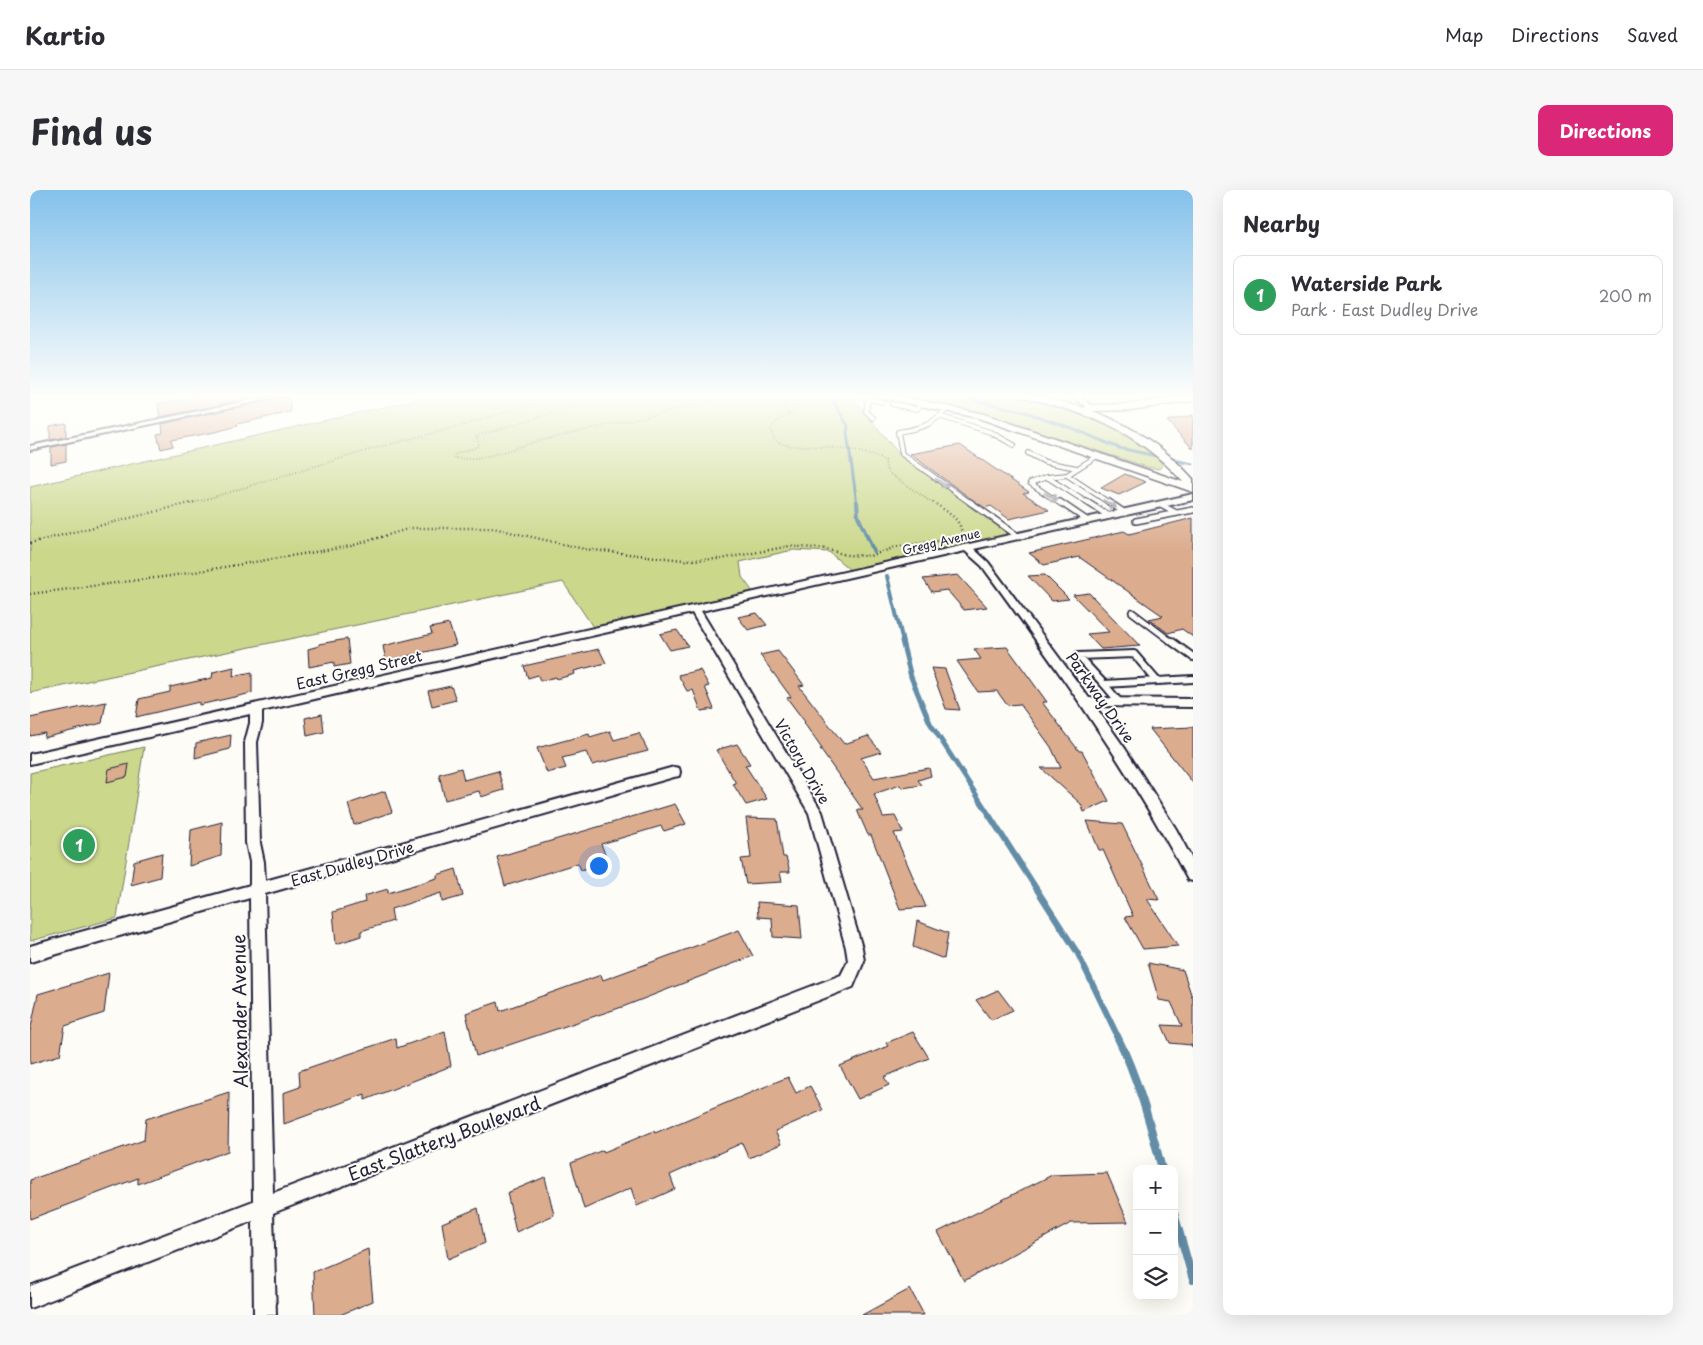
<!DOCTYPE html>
<meta charset="utf-8">
<style>
:root{--surface:#fff;--page:#f7f7f7;--text:#2b2b33;--muted:#7c7c81;--line:#e1e1e2;--accent:#db2777}
body{margin:0;font-family:"Playpen Sans",sans-serif;background:var(--page);color:var(--text)}
.controls{position:absolute;right:15px;bottom:15px;display:grid;overflow:hidden;border-radius:10px;box-shadow:0 5px 20px #0002}
.controls button{width:45px;height:45px;display:grid;place-items:center;padding:0;border:0;border-bottom:1px solid var(--line);background:var(--surface);color:var(--text);font:25px sans-serif}
.you{position:absolute;left:568px;top:675px;width:18px;height:18px;margin:-12px;border:4px solid #fff;border-radius:50%;background:#1a73e8;box-shadow:0 0 0 8px #1a73e833}
.badge{display:grid;place-items:center;width:32px;height:32px;border-radius:50%;background:var(--accent);color:#fff;font-size:16px;font-weight:700}
.pin{position:absolute;translate:-50% -50%;border:2px solid #fff;box-shadow:0 1px 5px #0006}
.list{margin:0;padding:0;list-style:none}
h2{display:flex;justify-content:space-between;align-items:center;height:65px;margin:0;padding:0 20px;font-size:21px}
h2 small{font-size:16px;font-weight:400;color:var(--muted)}
.list li{display:grid;grid-template-columns:32px 1fr auto;gap:15px;align-items:center;box-sizing:border-box;height:80px;margin:0 10px 10px;padding:0 10px;border:1px solid var(--line);border-radius:10px}
.list b{display:block;font-size:19px;white-space:nowrap}
.list p{margin:0;font-size:16px;white-space:nowrap;color:var(--muted)}
.list em{font-size:16px;font-style:normal;color:var(--muted)}
.icon{flex:none;width:28px;height:28px;fill:none;stroke:currentColor;stroke-width:2;stroke-linecap:round;stroke-linejoin:round}
.map{position:relative;flex:none;width:1163px;height:1125px;overflow:hidden;border-radius:10px}
header{display:flex;align-items:center;gap:30px;box-sizing:border-box;height:70px;padding:0 25px;background:var(--surface);border-bottom:1px solid var(--line)}
header strong{font-size:24px}
nav{display:flex;gap:28px;margin-inline-start:auto;font-size:18px}
.intro{display:flex;align-items:center;justify-content:space-between;box-sizing:border-box;height:120px;padding:0 30px}
h1{margin:0;font-size:35px}
.button{padding:12px 22px;border-radius:10px;background:var(--accent);color:#fff;font-size:18px;font-weight:700}
main{display:flex;gap:30px;padding:0 30px}
aside{flex:1;background:var(--surface);border-radius:10px;box-shadow:0 5px 20px #0002}
.map>svg:first-child{display:block}
.green{fill:#cbd78b;stroke:#767c63}
.lines{fill:none;stroke-linecap:round;stroke-linejoin:round}
.stream-far4{stroke:#638da7;stroke-width:3}
.stream-far3{stroke:#638da7;stroke-width:4}
.stream-far2{stroke:#638da7;stroke-width:5}
.stream-far1{stroke:#638da7;stroke-width:6}
.stream{stroke:#638da7;stroke-width:8}
.building{fill:#dcac8e;stroke:#22223b}
.lane-far2-casing{stroke:#22223b;stroke-width:6}
.lane-far1-casing{stroke:#22223b;stroke-width:8}
.lane-casing{stroke:#22223b;stroke-width:10}
.street-casing{stroke:#22223b;stroke-width:4}
.secondary-casing{stroke:#22223b;stroke-width:3}
.path-far1{stroke:#22223b;stroke-width:2;stroke-dasharray:0.5 2.5;stroke-linecap:butt}
.path{stroke:#22223b;stroke-width:2.5;stroke-dasharray:1 3;stroke-linecap:butt}
.lane-far2{stroke:#fdfcf7;stroke-width:4}
.lane-far1{stroke:#fdfcf7;stroke-width:5}
.lane{stroke:#fdfcf7;stroke-width:6}
.street{fill:#fdfcf7;fill-rule:evenodd}
.secondary{fill:#fdfcf7;fill-rule:evenodd}
.oneway{stroke:#9a9aa2}
.labels{text-anchor:middle;dominant-baseline:central;stroke-width:4;stroke-linejoin:round;paint-order:stroke}
.far-street-label{font-size:12px;fill:#22223b;stroke:#fdfcf7}
.street-label{font-size:15px;fill:#22223b;stroke:#fdfcf7}
.near-street-label{font-size:18px;fill:#22223b;stroke:#fdfcf7}
</style>
<header>
<strong>Kartio</strong>
<nav><a>Map</a><a>Directions</a><a>Saved</a></nav>
</header>
<div class="intro"><h1>Find us</h1><a class="button">Directions</a></div>
<main>
<div class="map">
<svg width="1163" height="1125" viewBox="0 0 1163 1125">
<rect width="100%" height="100%" fill="#fdfcf7"/>
<filter id="ink" filterUnits="userSpaceOnUse"><feTurbulence type="fractalNoise" baseFrequency=".02" numOctaves="2"/><feDisplacementMap in="SourceGraphic" scale="10" xChannelSelector="R" yChannelSelector="G"/><feConvolveMatrix kernelMatrix="1 2 1 2 8 2 1 2 1" color-interpolation-filters="sRGB"/></filter>
<g filter="url(#ink)">
<g class="green">
<polygon points="411,204 820,204 868,263 981,343 820,380 799,362 763,360 710,372 712,387 723,402 563,437 533,392 0,503 0,297"/>
<path d="M861,204H979C1020,212 1082,228 1115,255C1122,261 1127,268 1133,275L1129,279L1117,277L951,223Z"/>
<polygon points="114,557 87,728 0,751 0,583"/>
</g>
<g class="lines">
<g class="stream-far4">
<polyline points="799,204 818,236 817,243 827,314"/>
<polyline points="919,204 995,222 1044,239 1089,258 1131,267"/>
<polyline points="1139,269 1163,274"/>
</g>
<g class="stream-far3">
<polyline points="827,312 828,326 844,362"/>
<polyline points="857,386 873,452"/>
</g>
<polyline class="stream-far2" points="872,451 881,487 900,533 960,626"/>
<polyline class="stream-far1" points="959,625 1047,762 1088,847"/>
<g class="stream">
<path d="M1087,846C1108,888 1120,934 1132,979"/>
<polyline points="1144,1023 1163,1090"/>
</g>
</g>
<g class="building">
<polygon points="168,204 244,204 130,227 128,214 169,206"/>
<polygon points="259,206 261,222 207,234 208,236 185,242 141,250 143,256 131,259 127,244 133,243 132,234"/>
<polygon points="1163,225 1163,259 1137,231"/>
<polygon points="36,233 36,247 20,250 20,236"/>
<polygon points="36,254 36,271 21,274 21,257"/>
<polygon points="930,255 999,302 993,303 1019,320 979,329 961,316 955,318 940,308 880,264"/>
<polygon points="1095,284 1116,292 1089,305 1071,298"/>
<polygon points="1163,328 1163,447 1152,439 1138,443 1119,429 1133,426 1049,367 1014,375 999,363 1094,341 1099,344"/>
<polygon points="928,385 957,417 934,420 917,400 902,402 893,389"/>
<polygon points="1015,385 1039,409 1022,411 998,386"/>
<polygon points="1059,403 1110,456 1071,459 1057,444 1079,442 1043,405"/>
<polygon points="727,423 737,435 718,440 708,427"/>
<polygon points="419,434 426,455 356,471 353,456 402,444 400,438"/>
<polygon points="647,440 658,456 640,460 630,444"/>
<polygon points="317,449 320,474 304,477 304,472 279,477 278,459 289,456 289,454"/>
<polygon points="977,457 1017,512 1012,512 1049,561 1052,561 1079,611 1054,622 1051,614 1011,578 1031,578 1021,557 990,514 977,515 967,501 948,502 927,471 951,469 944,459"/>
<polygon points="569,459 576,473 544,481 545,484 527,489 526,487 510,491 508,485 498,488 494,476"/>
<polygon points="748,461 774,495 769,496 814,554 838,546 851,562 831,568 844,588 899,578 901,586 888,590 892,595 872,598 870,595 844,604 853,627 865,626 873,642 864,643 896,717 870,719 841,645 838,645 827,620 833,620 790,559 792,559 774,533 775,532 757,508 761,507 730,465"/>
<polygon points="204,477 203,486 222,482 222,503 169,515 169,512 106,527 109,509 140,502 140,497 182,488 183,482"/>
<polygon points="901,478 915,479 930,520 916,519"/>
<polygon points="670,480 679,496 675,497 684,519 671,521 663,500 657,501 648,485"/>
<polygon points="421,496 426,510 402,516 398,501"/>
<polygon points="76,512 72,533 14,548 15,543 0,546 0,528"/>
<polygon points="292,524 294,542 277,546 275,528"/>
<polygon points="1163,537 1163,593 1120,539"/>
<polygon points="580,541 584,550 609,543 618,561 562,575 556,562 532,568 536,578 517,583 507,558 559,544 560,547"/>
<polygon points="201,545 200,559 165,568 166,553"/>
<polygon points="707,554 720,574 715,575 737,609 716,615 703,594 706,593 686,560"/>
<polygon points="99,574 97,587 77,592 79,579"/>
<polygon points="431,578 434,590 468,581 474,600 451,607 449,601 415,610 409,584"/>
<polygon points="355,601 362,622 324,635 318,614"/>
<polygon points="645,614 656,634 634,641 631,636 571,654 578,671 551,680 548,673 475,696 467,667"/>
<polygon points="716,628 747,629 753,667 756,667 760,682 750,682 752,692 716,694 711,669 721,668"/>
<polygon points="1057,631 1092,634 1129,710 1117,709 1148,756 1113,759 1095,727 1103,726 1073,660 1069,660"/>
<polygon points="192,632 191,666 159,676 161,640"/>
<polygon points="132,663 130,687 101,695 104,671"/>
<polygon points="426,679 433,706 412,712 411,703 361,719 363,731 331,741 331,746 306,754 303,722 335,712 334,706 358,699 358,703 407,688 407,685"/>
<polygon points="727,712 769,715 772,749 743,747 742,728 728,727"/>
<polygon points="887,731 918,743 914,769 883,757"/>
<polygon points="709,740 723,766 595,816 446,866 436,823 468,812 470,821 571,785 573,790"/>
<polygon points="1118,773 1153,780 1163,810 1163,858 1161,855 1140,853 1132,835 1152,836 1141,812 1129,810"/>
<polygon points="79,783 74,823 35,836 30,865 0,874 0,842 8,804"/>
<polygon points="968,800 983,820 961,830 946,810"/>
<polygon points="415,841 421,876 335,910 335,904 254,934 253,903 270,897 269,881 366,848 367,858"/>
<polygon points="883,842 899,868 854,887 859,895 828,909 810,876 858,856 856,853"/>
<polygon points="758,887 766,903 780,896 793,920 745,941 751,954 719,968 712,953 640,985 645,999 607,1016 601,998 554,1019 541,973 573,960 574,962 624,941 625,943"/>
<polygon points="199,902 198,961 108,994 108,988 0,1029 0,990 114,950 116,929"/>
<polygon points="1077,983 1098,1032 1041,1033 934,1091 908,1042 1022,985"/>
<polygon points="515,987 524,1025 486,1042 477,1003"/>
<polygon points="448,1018 455,1053 418,1069 412,1033"/>
<polygon points="338,1059 343,1111 310,1125 285,1125 283,1082"/>
<polygon points="880,1099 894,1125 832,1125"/>
</g>
<g class="lines">
<defs>
<g id="lane-far2">
<polyline points="842,204 838,209 853,212"/>
<polyline points="838,209 836,221 843,228"/>
<polyline points="862,214 887,219 892,212"/>
<path d="M918,218C899,237 894,237 868,242L872,264L942,314"/>
<polyline points="909,226 960,242 984,255"/>
<polyline points="998,263 1015,272 1047,278"/>
<polyline points="1037,285 1081,314"/>
<polyline points="1017,287 1059,314"/>
<polyline points="1031,314 1000,293 1017,287 1037,285 1067,266"/>
</g>
<g id="lane-far1">
<polyline points="940,312 989,347"/>
<polyline points="1030,312 1058,331"/>
<polyline points="1057,312 1079,326"/>
<polyline points="1079,312 1095,323"/>
<polyline points="1131,315 1146,323"/>
<polyline points="1106,331 1163,320"/>
<polyline points="1102,422 1142,452"/>
</g>
<g id="lane">
<polyline points="1141,451 1163,467"/>
<polyline points="1074,494 1048,466 1104,464 1127,491"/>
<polyline points="1090,513 1074,494 1163,489"/>
</g>
<g id="street">
<polygon points="251,204 262,204 0,260 0,256"/>
<polygon points="1039,204 1046,204 1065,218 1060,219"/>
<path d="M1163,304V310L944,359L958,372L1059,508L1163,509V517L1065,516L1096,560L1146,639L1163,671V691L1158,690C1099,578 1026,477 952,376L935,361L671,421L792,622L832,758L834,771L823,797L243,1023L246,1125H224L223,1031L0,1118V1096L223,1011L220,708L0,772V756L220,695V672L216,653L215,552L220,533V524L0,574V564ZM662,423L779,623L816,758L818,771L811,785L243,1003L235,704L644,587L649,586L650,582L649,578L644,577L235,691L234,672L230,653L227,552L232,533V521Z"/>
</g>
<path id="secondary" d="M842,204H859L954,224L1153,292C1107,240 1055,222 990,206L988,204H1004L1054,218L1059,215L1100,214L1163,205V211L1100,220L1063,221C1102,236 1136,258 1163,289V302L948,228L847,207Z"/>
</defs>
<use href="#lane-far2" class="lane-far2-casing"/>
<use href="#lane-far1" class="lane-far1-casing"/>
<use href="#lane" class="lane-casing"/>
<use href="#street" class="street-casing"/>
<use href="#secondary" class="secondary-casing"/>
<g class="path-far1">
<path d="M572,204L539,218L450,245L446,247L449,254L447,257L425,264L424,268C456,272 483,257 513,250C577,234 642,223 706,204"/>
<polygon points="752,205 767,214 769,218 758,225"/>
<path d="M758,225L746,232L741,239C742,244 743,249 748,252C757,257 769,256 779,256C805,258 831,259 855,271L856,279L860,284L904,314"/>
<polyline points="160,314 349,257 438,234 533,204"/>
</g>
<g class="path">
<path d="M903,312C915,321 935,330 931,348"/>
<polyline points="0,353 164,312"/>
<polyline points="0,404 140,386 321,356 381,338 463,338 554,359 653,370 691,369 760,356 796,359 816,365 840,366 869,356 916,350"/>
</g>
<use href="#lane-far2" class="lane-far2"/>
<use href="#lane-far1" class="lane-far1"/>
<use href="#lane" class="lane"/>
<use href="#street" class="street"/>
<use href="#secondary" class="secondary"/>
</g>
<defs><path id="oneway-shaft" d="M-6 0H5M1.5-3L5.5 0L1.5 3" fill="none" stroke-width="1.6" stroke-linecap="round" stroke-linejoin="round" transform="scale(1.25)"/></defs>
<g class="oneway">
<use href="#oneway-shaft" transform="translate(912 293) rotate(35)"/>
<use href="#oneway-shaft" transform="translate(1021 307) rotate(33)"/>
<use href="#oneway-shaft" transform="translate(1080 314) rotate(32)"/>
</g>
</g>
<linearGradient id="sky" x2="0" y2="1"><stop stop-color="#84c1eb"/><stop offset="0.57" stop-color="#fefefb"/><stop offset="1" stop-color="#fefefb" stop-opacity="0"/></linearGradient>
<rect width="1163" height="361" fill="url(#sky)"/>
<g class="labels">
<g class="far-street-label">
<text transform="translate(911 351) rotate(-13)">Gregg Avenue</text>
</g>
<g class="street-label">
<text transform="translate(329 479) rotate(-13)">East Gregg Street</text>
<text transform="translate(1071 507) rotate(55)">Parkway Drive</text>
<text transform="translate(773 571) rotate(60)">Victory Drive</text>
<text transform="translate(322 673) rotate(-16)">East Dudley Drive</text>
</g>
<g class="near-street-label">
<text transform="translate(209 821) rotate(-91)">Alexander Avenue</text>
<text transform="translate(414 948) rotate(-21)">East Slattery Boulevard</text>
</g>
</g>
</svg>
<div class="controls">
<button>+</button>
<button>−</button>
<button><svg class="icon" aria-label="layers" viewBox="0 0 24 24"><path d="M12 4l9 5-9 5-9-5zM3 14l9 5 9-5"/></svg></button>
</div>
<div class="you"></div>
<div class="pin badge" style="left:49px;top:655px;background:#2e9e5b">1</div>
</div>
<aside>
<h2>Nearby<small></small></h2>
<ul class="list">
<li><span class="badge" style="background:#2e9e5b">1</span><div><b>Waterside Park</b><p>Park · East Dudley Drive</p></div><em>200 m</em></li>
</ul>
</aside>
</main>
